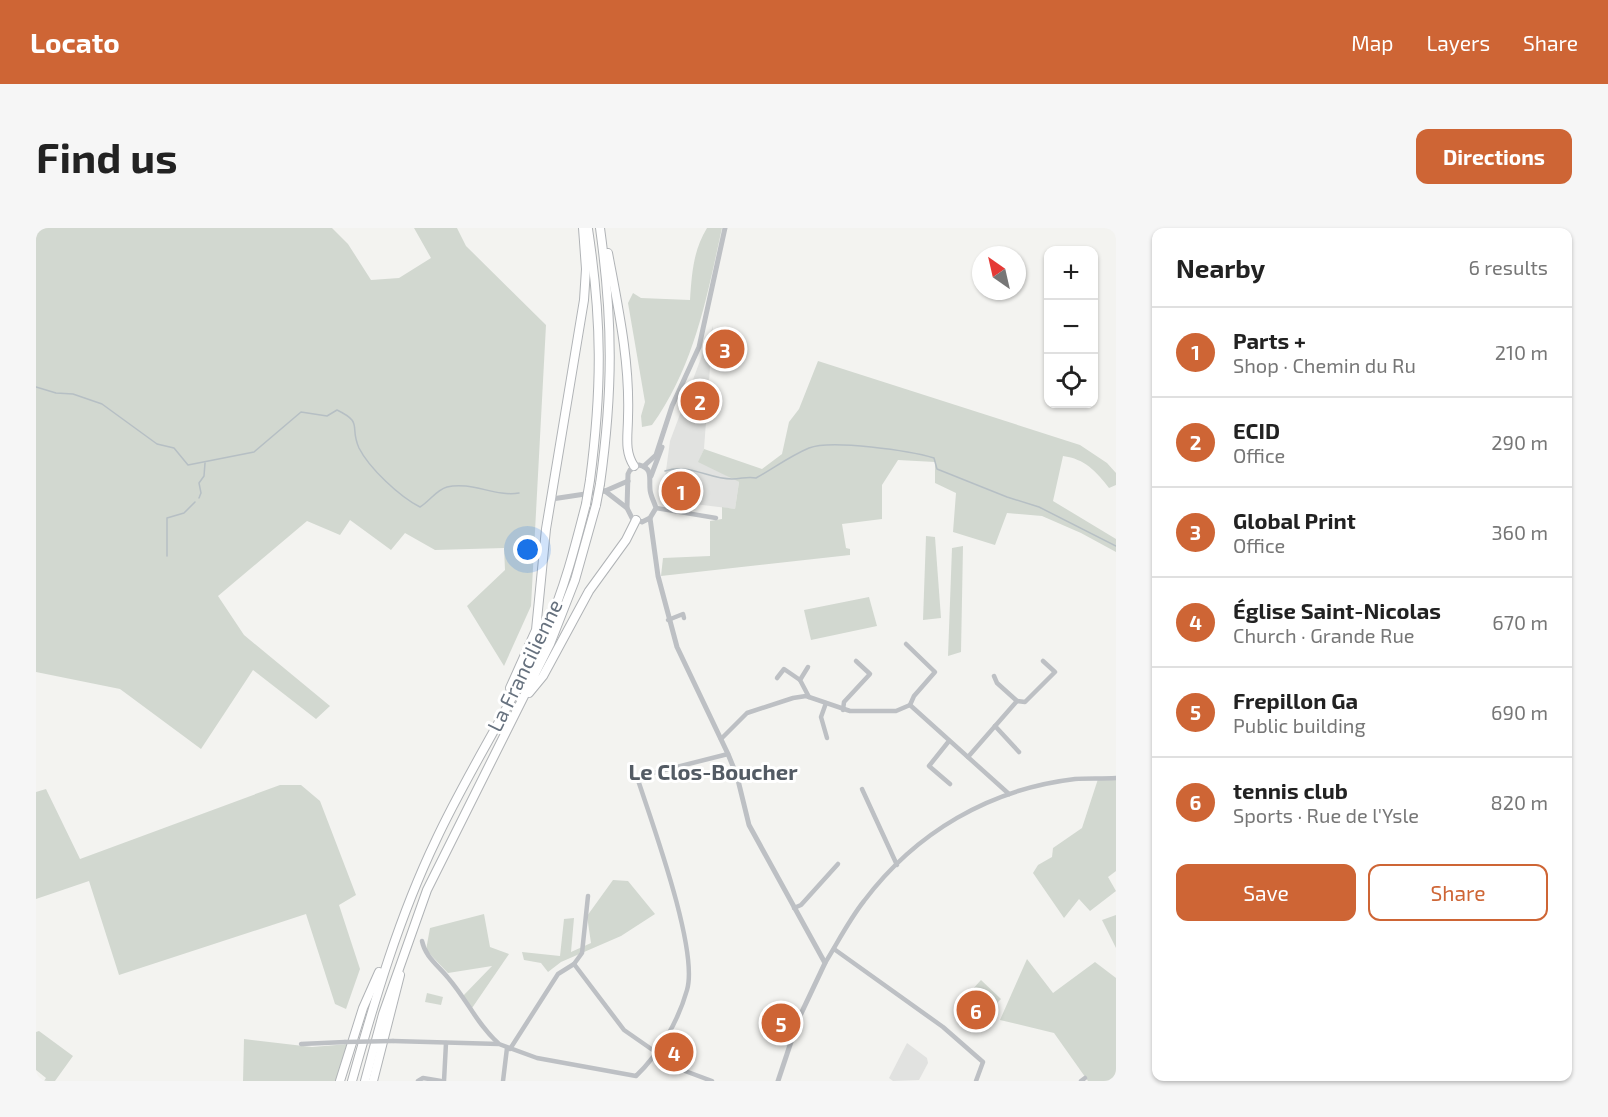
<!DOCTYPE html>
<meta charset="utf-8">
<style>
:root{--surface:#fff;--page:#f6f6f6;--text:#222;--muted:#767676;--line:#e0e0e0;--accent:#ce6535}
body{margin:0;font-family:"Exo 2",sans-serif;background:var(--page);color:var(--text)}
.controls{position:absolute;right:18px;top:18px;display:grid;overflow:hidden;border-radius:12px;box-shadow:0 2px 4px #0004}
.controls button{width:54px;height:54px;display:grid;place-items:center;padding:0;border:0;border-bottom:2px solid var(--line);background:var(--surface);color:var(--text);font:30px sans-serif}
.compass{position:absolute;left:936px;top:18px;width:54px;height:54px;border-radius:50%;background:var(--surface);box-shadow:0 2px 4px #0004;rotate:326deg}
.you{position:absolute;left:492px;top:322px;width:21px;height:21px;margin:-15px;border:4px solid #fff;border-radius:50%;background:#1a73e8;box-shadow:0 0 0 9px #1a73e833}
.badge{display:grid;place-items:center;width:39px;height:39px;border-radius:50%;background:var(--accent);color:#fff;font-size:20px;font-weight:700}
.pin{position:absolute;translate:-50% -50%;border:3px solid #fff;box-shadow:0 2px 6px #0006}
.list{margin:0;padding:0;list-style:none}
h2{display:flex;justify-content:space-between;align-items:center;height:78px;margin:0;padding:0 24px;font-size:26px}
h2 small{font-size:20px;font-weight:400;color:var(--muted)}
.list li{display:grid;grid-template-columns:39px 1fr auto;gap:18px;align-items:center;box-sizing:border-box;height:90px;padding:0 24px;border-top:2px solid var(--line)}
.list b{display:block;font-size:22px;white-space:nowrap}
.list p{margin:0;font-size:20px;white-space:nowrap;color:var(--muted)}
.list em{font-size:20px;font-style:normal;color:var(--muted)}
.actions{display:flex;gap:12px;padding:18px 24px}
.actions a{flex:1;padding:14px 0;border:2px solid var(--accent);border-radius:12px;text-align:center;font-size:21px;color:var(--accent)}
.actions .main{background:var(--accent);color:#fff}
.icon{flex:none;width:33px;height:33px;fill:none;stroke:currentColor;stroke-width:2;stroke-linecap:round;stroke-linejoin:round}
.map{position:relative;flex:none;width:1080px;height:853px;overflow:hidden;border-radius:12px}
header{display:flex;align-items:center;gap:36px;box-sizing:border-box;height:84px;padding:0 30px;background:var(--accent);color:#fff}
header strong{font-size:28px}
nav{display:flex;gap:33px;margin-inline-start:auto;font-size:21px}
.intro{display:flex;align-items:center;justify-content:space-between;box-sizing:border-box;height:144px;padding:0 36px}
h1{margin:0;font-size:42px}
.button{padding:15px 27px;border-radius:12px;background:var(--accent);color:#fff;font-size:21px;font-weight:700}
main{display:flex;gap:36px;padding:0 36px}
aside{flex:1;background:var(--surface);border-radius:12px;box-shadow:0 2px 4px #0004}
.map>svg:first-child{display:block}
.built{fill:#e1e2e0}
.green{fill:#d2d8d0}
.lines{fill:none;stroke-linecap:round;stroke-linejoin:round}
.stream{stroke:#b6bfc4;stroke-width:1.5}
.trunk-casing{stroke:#b0b3b6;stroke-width:10}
.minor{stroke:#bdc0c4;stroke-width:4.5}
.tertiary{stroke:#bdc0c4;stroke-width:5}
.trunk{stroke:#fff;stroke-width:8}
.trunk-bridge-casing{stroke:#b0b3b6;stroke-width:10;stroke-linecap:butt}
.minor-bridge{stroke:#bdc0c4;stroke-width:4.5}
.trunk-bridge{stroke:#fff;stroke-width:8}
.labels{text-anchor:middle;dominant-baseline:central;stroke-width:6;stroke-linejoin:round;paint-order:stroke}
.street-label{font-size:21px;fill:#66717e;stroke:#fff}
.neighbourhood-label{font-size:22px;font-weight:bold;fill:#535b64;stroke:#fff}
</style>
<header>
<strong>Locato</strong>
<nav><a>Map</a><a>Layers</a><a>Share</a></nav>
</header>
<div class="intro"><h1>Find us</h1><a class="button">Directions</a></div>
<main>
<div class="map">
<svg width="1080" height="853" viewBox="0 0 1080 853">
<rect width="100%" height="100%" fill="#f3f3f0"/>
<g class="built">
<polygon points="677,98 668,221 663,233 703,254 699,281 626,272 634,213"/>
<polygon points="871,815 891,830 892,835 883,852 857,853 853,850"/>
</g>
<g class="green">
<polygon points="0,0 296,0 312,16 335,52 363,50 395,30 378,0 421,0 430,18 510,97 495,378 468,438 431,378 469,342 468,320 399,322 369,305 355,322 314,292 304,307 271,293 182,368 208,407 294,478 280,491 217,442 165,521 84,461 0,444"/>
<path d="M671,0H686C671,69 658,139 616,197L606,199L605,188L609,174L592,75L597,65L605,70L654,72C656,45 657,23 671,0Z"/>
<path d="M782,133L1044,217L1071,235L1080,245V257L1073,260C1060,243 1049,231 1027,228L1017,273L1080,311V324L1045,305L1006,288L971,285L959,317L917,304L920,265L899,255V234L862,232L846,257V291L806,296L810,320L814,321V327L625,348L627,330L674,328V293L686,291V279L699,281L703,254L662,234L668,221L726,241L746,226L753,194L763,181Z"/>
<polygon points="890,308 899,309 905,390 887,392"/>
<polygon points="927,318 925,424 912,428 916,320"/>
<polygon points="833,369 841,398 775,412 768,382"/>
<polygon points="1080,550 1080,643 1072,649 1080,663 1054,683 1043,671 1028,690 997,645 1002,637 1016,629 1017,620 1046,600 1062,551"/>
<polygon points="244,557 265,557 284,573 320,667 303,677 324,741 310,781 299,776 270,686 83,747 53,653 0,671 0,564 10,561 44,631"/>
<polygon points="577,652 592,653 619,686 585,708 525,734 512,744 505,735 488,732 486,724 524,728 528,691 538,690 535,724 555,715 551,688"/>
<polygon points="448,686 454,719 473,726 434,783 426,769 456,738 412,745 390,722 394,700"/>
<polygon points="1080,687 1080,720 1066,692"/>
<polygon points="991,731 1017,765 1059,734 1080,750 1080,853 1052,853 1018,805 964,792"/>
<polygon points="945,752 965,771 955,781 935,763"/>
<polygon points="391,765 407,769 405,777 389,774"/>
<polygon points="3,803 37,828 19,853 8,853 10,850 0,842 0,804"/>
<polygon points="208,811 276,819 313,816 302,853 207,853"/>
</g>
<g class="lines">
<g class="stream">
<path d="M0,159L20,165L37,166L66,176L121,216L138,220L152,237L218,224L265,184L291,188L301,182C328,195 313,198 323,220C333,240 364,269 384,279C394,273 400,262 411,259C435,253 459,269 483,265"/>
<path d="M629,243C654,235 672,251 696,251C706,251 711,248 720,250C738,240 754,228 773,220C795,211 875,223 898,230L901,241L971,269L1003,279L1080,318"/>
<polyline points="163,270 165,265 163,255 168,248 169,235"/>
<polyline points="131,328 131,290 148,285 159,274"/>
</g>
<defs>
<g id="trunk">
<path d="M564,0C577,94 577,163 564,256"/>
<path d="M552,1C566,93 566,160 554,252"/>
<path d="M572,25C582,79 594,133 592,189C592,207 588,223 598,238"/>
<polyline points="474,460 500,402 510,301 548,72 550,41 547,0"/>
<polyline points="493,465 507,448 553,363 590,312 600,292"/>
<polyline points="304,853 327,780 343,744"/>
<path d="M316,853C339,771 363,689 400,612C433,541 478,474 510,402C528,362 539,319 550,276"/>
<polyline points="329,853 347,786 391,662 514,416 539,352 560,277"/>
<polyline points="337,853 364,747"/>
</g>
</defs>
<use href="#trunk" class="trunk-casing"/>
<g class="minor">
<polyline points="620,280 680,290"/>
<polyline points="632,392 647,386 648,390"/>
<polyline points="870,416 899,444 878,468 874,477"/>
<polyline points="772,439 764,452 773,469"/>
<polyline points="958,448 961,455 981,473"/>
<polyline points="741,450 748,441 764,452"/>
<polyline points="790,475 785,489 791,510"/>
<polyline points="807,482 808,474 834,446 820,433"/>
<polyline points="959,498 983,524"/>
<polyline points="685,511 711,485 757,470 770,468 814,483 860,483 874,477 973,566"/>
<polyline points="913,513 893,538 914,556"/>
<polyline points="932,529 981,473 989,474 1019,444 1007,433"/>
<polyline points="826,561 861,637"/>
<polyline points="758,680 765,677 802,636"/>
<path d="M386,713C389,729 403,738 413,751C431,772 441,796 462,815"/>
<polyline points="798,721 907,799 947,834 940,853"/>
<path d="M789,735C802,714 813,692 828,673C880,604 954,561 1039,551C1052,550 1066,551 1080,550"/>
<polyline points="538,736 588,802 621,825"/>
<path d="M357,813L463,816L501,830L600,848C623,826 642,794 651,762C663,722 615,592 601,549L692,526"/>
<polyline points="265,816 309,814"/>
<polyline points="474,821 522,746 538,736 546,725 552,668"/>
<polyline points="617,831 676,853"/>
<polyline points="382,853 387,850 405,853"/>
<polyline points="408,853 410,815"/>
<polyline points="467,853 471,820"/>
<polyline points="1045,853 1049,850"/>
</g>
<g class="tertiary">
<path d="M603,237C617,240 613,250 614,261C614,267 618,273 620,280L614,290L606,294L596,290L591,280L592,246L594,242Z"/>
<polyline points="608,238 620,227 636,178 663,119 689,0"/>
<polyline points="615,248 626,219"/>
<polyline points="569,263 591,280"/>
<polyline points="516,271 569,263 592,253"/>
<polyline points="614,290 622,348 641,419 692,526 701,548 713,597 789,735 763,790 742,853"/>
</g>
<use href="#trunk" class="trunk"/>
<defs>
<g id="trunk-bridge">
<polyline points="550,276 554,252"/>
<polyline points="560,277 564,256"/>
</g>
</defs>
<use href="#trunk-bridge" class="trunk-bridge-casing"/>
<polyline class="minor-bridge" points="309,814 357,813"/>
<use href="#trunk-bridge" class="trunk-bridge"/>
</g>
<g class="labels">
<g class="street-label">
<text transform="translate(488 437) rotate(-64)">La Francilienne</text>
</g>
<g class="neighbourhood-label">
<text x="677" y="543">Le Clos-Boucher</text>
</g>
</g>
</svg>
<div class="controls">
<button>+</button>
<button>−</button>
<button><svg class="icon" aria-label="locate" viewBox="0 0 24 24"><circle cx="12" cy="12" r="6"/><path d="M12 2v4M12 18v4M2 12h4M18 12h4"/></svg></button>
</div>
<svg class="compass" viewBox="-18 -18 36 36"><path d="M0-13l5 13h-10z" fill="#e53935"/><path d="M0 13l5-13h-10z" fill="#767676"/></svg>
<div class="you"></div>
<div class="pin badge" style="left:645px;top:263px">1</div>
<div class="pin badge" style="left:664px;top:173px">2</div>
<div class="pin badge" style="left:689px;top:121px">3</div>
<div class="pin badge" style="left:638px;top:824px">4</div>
<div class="pin badge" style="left:745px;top:795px">5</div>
<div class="pin badge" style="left:940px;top:782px">6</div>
</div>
<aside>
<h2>Nearby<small>6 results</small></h2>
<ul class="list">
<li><span class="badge">1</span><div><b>Parts +</b><p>Shop · Chemin du Ru</p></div><em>210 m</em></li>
<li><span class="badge">2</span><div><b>ECID</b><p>Office</p></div><em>290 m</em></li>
<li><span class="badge">3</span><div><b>Global Print</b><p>Office</p></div><em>360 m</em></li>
<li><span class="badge">4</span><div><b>Église Saint-Nicolas</b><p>Church · Grande Rue</p></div><em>670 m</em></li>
<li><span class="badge">5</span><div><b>Frepillon Ga</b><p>Public building</p></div><em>690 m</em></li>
<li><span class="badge">6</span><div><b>tennis club</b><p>Sports · Rue de l'Ysle</p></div><em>820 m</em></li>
</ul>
<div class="actions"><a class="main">Save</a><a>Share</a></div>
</aside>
</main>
